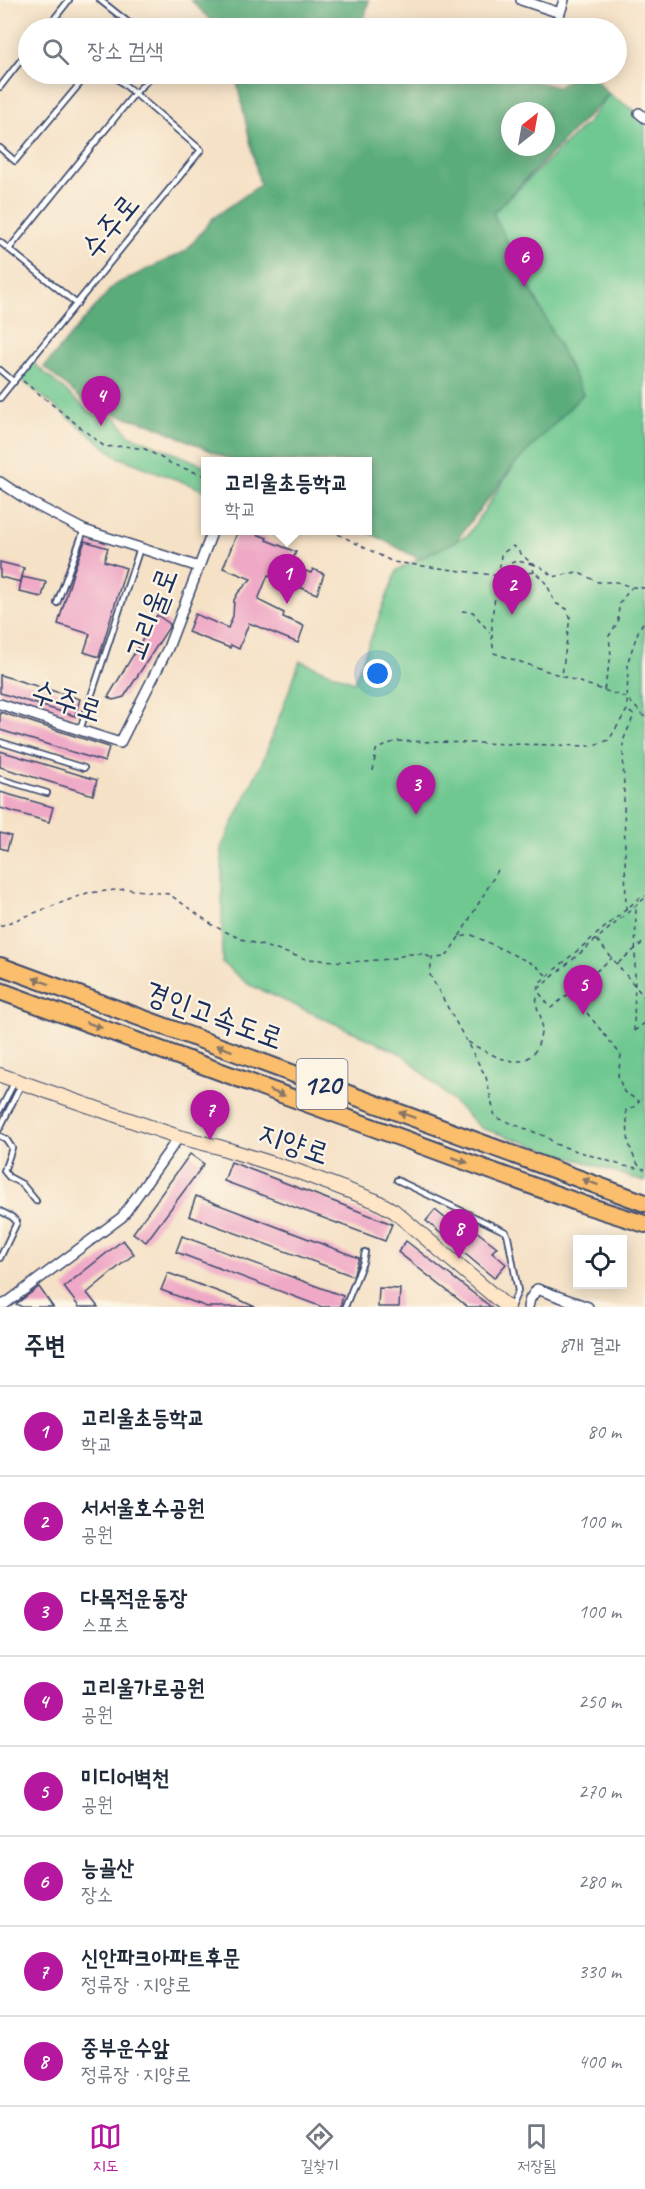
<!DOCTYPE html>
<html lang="ko">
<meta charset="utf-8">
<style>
:root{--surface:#fff;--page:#f6f6f7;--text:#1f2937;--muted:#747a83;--line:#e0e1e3;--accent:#b5179e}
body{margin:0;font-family:Caveat,"Poor Story",sans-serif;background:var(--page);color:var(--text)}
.controls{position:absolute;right:18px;bottom:18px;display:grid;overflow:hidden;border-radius:0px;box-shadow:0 3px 15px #0003}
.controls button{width:54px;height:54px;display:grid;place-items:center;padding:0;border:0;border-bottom:2px solid var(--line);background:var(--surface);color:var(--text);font:30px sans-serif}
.compass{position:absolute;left:501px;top:102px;width:54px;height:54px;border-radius:50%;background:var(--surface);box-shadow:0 3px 15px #0003;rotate:31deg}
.you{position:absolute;left:378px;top:674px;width:21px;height:21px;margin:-15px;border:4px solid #fff;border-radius:50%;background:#1a73e8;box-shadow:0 0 0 9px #1a73e833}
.badge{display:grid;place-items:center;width:39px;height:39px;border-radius:50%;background:var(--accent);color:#fff;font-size:20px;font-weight:700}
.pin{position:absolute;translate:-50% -50px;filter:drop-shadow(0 2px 3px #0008)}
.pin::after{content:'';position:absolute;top:32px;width:21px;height:18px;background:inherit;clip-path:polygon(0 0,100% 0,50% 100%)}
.popup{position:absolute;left:201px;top:457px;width:171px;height:78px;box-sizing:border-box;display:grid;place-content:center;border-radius:0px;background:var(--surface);filter:drop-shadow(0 2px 4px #0005);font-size:20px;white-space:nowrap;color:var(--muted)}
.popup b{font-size:22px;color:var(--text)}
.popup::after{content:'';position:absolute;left:50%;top:100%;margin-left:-12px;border:12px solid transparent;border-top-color:var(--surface)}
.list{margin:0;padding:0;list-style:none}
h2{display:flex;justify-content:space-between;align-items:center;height:78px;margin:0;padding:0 24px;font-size:26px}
h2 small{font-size:20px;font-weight:400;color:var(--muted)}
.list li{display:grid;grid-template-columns:39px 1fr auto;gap:18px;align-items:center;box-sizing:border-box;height:90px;padding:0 24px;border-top:2px solid var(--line)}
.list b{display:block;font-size:22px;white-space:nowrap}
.list p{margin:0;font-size:20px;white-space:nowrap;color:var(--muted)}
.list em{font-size:20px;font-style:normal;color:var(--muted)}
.icon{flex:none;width:33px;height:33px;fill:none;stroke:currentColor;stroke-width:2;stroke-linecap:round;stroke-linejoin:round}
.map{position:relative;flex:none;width:645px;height:1307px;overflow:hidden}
.search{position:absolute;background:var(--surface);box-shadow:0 3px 15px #0003;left:18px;right:18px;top:18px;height:66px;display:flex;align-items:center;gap:15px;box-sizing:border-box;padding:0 21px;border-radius:33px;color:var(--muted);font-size:22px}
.sheet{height:798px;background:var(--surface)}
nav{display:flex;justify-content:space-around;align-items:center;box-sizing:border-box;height:84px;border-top:2px solid var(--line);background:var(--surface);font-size:16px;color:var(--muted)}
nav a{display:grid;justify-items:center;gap:3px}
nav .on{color:var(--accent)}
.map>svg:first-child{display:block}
.green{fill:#6ec890;stroke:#447c77;stroke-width:1.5}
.forest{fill:#5aac7a;stroke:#3a6e6c;stroke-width:1.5;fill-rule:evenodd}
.building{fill:#efa9c6}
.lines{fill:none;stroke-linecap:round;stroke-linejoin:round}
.lane-casing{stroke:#3c4a6e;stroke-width:8}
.street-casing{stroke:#3c4a6e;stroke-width:12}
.secondary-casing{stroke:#3c4a6e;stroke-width:16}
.highway-casing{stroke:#3c4a6e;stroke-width:20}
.path{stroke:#3c4a6e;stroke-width:1.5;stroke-dasharray:4.5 4.5;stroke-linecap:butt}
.lane{stroke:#fff;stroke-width:4.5}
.street{stroke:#fff;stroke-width:9}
.secondary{stroke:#fde5c5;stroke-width:14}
.highway{stroke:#fabe6d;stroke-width:16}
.path-bridge{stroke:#3c4a6e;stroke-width:1.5;stroke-dasharray:4.5 4.5;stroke-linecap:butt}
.oneway{fill:#8a7666}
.labels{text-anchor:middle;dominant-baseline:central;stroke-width:4.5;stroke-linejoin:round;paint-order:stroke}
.shield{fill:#fcf5e5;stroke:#5e6a86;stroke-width:1.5}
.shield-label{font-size:28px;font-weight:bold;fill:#1b2f5e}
.street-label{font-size:30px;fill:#1b2f5e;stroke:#fcf5e5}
</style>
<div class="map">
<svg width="645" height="1307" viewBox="0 0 645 1307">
<rect width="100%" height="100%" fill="#fcf5e5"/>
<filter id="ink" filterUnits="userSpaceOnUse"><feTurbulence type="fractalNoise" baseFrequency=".0167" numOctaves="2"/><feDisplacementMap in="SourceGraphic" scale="12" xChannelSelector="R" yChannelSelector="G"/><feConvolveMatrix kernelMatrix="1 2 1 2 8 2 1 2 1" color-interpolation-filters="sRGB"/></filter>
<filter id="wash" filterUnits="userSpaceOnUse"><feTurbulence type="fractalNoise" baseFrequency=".008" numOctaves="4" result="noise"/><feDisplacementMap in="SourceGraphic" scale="24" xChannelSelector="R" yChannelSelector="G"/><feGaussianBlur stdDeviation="1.35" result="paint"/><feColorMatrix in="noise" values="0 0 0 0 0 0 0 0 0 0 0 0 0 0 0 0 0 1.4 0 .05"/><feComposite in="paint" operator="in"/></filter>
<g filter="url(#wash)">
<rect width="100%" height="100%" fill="#f5e1c6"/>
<g class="green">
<polygon points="609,94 645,118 645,1182 481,1128 404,1055 248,984 222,963 222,846 264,758 300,661 354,682 397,570 468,535 514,465 583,394 493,213 587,123"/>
<polygon points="31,361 91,413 117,418 129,435 206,466 206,491 118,457 18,377"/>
</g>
<g class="forest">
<polygon points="191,0 369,0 362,28 218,28"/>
<path d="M238,74H503L558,87L577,74H590L609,94L493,213L583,394L514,465L455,542L419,559L366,531L368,530V462L233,461L151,424L92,408L44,367L114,285L186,251L213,218L260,185L236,78ZM510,111H546V147H510Z"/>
</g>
<g id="blocks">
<g class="building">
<polygon points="238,531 249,531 267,538 266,540 296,552 290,565 311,573 313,569 324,574 317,594 268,575 258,600 284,613 283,617 304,626 298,643 249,623 239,649 231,645 230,648 188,632 195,614 228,628 233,616 234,600 238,593 251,579 223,568"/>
<polygon points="85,541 108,548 104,561 126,568 99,657 84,652 90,634 58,624 73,573"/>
<polygon points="0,562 24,568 21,582 0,577"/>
<polygon points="22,577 46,582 42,597 19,592"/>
<polygon points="157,615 170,624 169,627 124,697 113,700 108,697"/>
<polygon points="0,675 80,699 75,716 0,693"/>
<polygon points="0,712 109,747 105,762 0,730"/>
<polygon points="0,751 97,780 93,795 0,767"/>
<polygon points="0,792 53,807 49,822 0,808"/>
<polygon points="0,833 11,836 7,850 0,848"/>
<polygon points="190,1154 204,1164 146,1242 133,1233"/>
<polygon points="231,1162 392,1224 385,1241 224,1181"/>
<polygon points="196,1196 359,1258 353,1276 189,1216"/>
<polygon points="435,1210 462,1232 468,1225 497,1247 492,1252 506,1264 494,1278 426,1221"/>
<polygon points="182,1236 343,1296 340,1307 322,1307 176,1252"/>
<polygon points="123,1240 134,1254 87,1293 98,1307 79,1307 64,1287"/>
<polygon points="406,1241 491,1307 468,1307 398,1252"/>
<polygon points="168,1273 238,1299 255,1307 207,1307 161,1290"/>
<polygon points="39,1287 53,1307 22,1307 16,1304"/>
<polygon points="379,1288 400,1289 399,1307 378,1307"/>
</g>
</g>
</g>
<g filter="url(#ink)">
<use href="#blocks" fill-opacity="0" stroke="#3c4a6e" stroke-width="1.5"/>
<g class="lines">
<defs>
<g id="lane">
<polyline points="100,0 129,23 125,28"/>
<polyline points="47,28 69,0"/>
<polyline points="0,87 28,51"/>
<polyline points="0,148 15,161 88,74"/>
<polyline points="0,242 77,304"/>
<polyline points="9,249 135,93 151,77 159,74"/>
<polyline points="0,370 14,382"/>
<polyline points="0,398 201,150 112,74"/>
<polyline points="57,603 84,530"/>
<polyline points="80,730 140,548"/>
<polyline points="0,742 84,768"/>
<polyline points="0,779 47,793"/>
<polyline points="0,1110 14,1083"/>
<polyline points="0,1128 21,1085"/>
<polyline points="0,1136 6,1139 12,1148 4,1171 9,1177 22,1184 36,1201"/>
<polyline points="397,1180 506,1232 508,1237 518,1291 511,1307"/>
<polyline points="0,1211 12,1217 17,1222 0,1258"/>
<polyline points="345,1307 363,1262 365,1252"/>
</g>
<g id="street">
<polyline points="521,0 560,13 564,0"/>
<polyline points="639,113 645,118"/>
<polyline points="0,482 32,503 84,530 199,567"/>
<polyline points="0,704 120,743 168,648 213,530"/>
<polyline points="0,1304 5,1304 122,1217 179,1137"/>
<polyline points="528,1307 530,1299 537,1289 588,1307"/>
</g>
<polyline id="secondary" points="0,1075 179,1137 219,1147 299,1172 376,1201 394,1211 507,1307"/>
<g id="highway">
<polyline points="0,966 645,1203"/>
<polyline points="0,991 582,1204 645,1224"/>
</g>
</defs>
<use href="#lane" class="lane-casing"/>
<use href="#street" class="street-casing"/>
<use href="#secondary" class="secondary-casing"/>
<use href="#highway" class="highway-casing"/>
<g class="path">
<polyline points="23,381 105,447 124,446 145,449 172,464 206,476"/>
<path d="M330,530L393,562L500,576L534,572C547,581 549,589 555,603L567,609L570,617L562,675"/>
<polyline points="511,563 517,561 532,564 534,572 528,576 520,598"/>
<polyline points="500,577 520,597"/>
<path d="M645,588L631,587L617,582H598L577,572L553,577L540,566L532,564L513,546L501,554C499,590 487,615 494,653L627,698L645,717"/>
<polyline points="462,611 473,612 490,633"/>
<polyline points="604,690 611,656 609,636 618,622 619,604 631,588"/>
<polyline points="373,771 376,750 396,741 591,746 609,740 627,710 628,661 639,629 645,620"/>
<polyline points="498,870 459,937 472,935 535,965 546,975"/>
<polyline points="626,910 623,741 634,715 628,711"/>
<polyline points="0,926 87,893 126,889 169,894 214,926 241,939 306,959 350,962 391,959 409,954 423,954 432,958"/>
<polyline points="459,937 446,957 432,958 430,975 486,1077 495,1117 547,1137 555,1144 624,1166 645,1169"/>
<polyline points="597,940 645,998"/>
<polyline points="618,963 645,941"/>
<polyline points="582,983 551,1008 537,990 539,983 642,896 645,896"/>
<polyline points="538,989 645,898"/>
<path d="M570,992L621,1055L618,1076L624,1092L639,1101L636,1106L626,1110C629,1135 625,1143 639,1166"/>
<polyline points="634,1031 645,1023"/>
<path d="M468,1042C500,1060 538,1081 542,1024C542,1017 538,1013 537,1006C536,1002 537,997 537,993"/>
</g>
<use href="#lane" class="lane"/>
<use href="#street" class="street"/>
<use href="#secondary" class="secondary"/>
<use href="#highway" class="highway"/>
<g class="path-bridge">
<polyline points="582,983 612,958"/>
<polyline points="634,1031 636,906"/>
</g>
</g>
<defs><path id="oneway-solid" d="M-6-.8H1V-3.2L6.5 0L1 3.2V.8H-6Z" transform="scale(1.5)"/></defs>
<g class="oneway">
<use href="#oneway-solid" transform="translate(41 981) rotate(-160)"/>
<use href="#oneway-solid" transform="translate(94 1025) rotate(20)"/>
<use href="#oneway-solid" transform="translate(224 1048) rotate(-160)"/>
<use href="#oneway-solid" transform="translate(277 1093) rotate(20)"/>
<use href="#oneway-solid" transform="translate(407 1115) rotate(-160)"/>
<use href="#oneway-solid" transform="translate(460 1160) rotate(20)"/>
<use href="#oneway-solid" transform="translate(590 1182) rotate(-160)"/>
</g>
</g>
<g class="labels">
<rect class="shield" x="296.5" y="1059" width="51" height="50" rx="4.5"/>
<g class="shield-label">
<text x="322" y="1084">120</text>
</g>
<g class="street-label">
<text transform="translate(110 226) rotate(-51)">수주로</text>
<text transform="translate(151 614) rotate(-69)">고리울로</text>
<text transform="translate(67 701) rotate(18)">수주로</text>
<text transform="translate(214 1015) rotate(20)">경인고속도로</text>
<text transform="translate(294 1143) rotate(19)">지양로</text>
</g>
</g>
</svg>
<div class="controls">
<button><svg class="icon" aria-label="locate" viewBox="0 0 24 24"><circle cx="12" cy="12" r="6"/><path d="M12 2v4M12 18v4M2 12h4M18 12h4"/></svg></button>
</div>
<svg class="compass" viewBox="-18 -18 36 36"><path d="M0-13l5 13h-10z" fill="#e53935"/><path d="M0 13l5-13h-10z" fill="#747a83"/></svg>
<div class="you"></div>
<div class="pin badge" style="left:287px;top:604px">1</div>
<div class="popup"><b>고리울초등학교</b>학교</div>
<div class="pin badge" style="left:512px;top:615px">2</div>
<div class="pin badge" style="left:416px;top:815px">3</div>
<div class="pin badge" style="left:101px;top:426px">4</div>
<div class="pin badge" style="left:583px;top:1015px">5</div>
<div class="pin badge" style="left:524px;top:287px">6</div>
<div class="pin badge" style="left:210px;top:1140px">7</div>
<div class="pin badge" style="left:459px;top:1259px">8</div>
<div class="search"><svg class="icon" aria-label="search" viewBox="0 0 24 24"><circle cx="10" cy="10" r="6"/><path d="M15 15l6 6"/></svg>장소 검색</div>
</div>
<section class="sheet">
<h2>주변<small>8개 결과</small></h2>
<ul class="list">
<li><span class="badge">1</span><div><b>고리울초등학교</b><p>학교</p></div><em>80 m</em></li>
<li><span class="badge">2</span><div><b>서서울호수공원</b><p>공원</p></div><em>100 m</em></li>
<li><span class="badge">3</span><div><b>다목적운동장</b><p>스포츠</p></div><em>100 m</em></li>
<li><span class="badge">4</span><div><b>고리울가로공원</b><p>공원</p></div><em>250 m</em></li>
<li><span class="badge">5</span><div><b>미디어벽천</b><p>공원</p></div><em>270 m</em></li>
<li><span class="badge">6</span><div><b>능골산</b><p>장소</p></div><em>280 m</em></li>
<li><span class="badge">7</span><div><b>신안파크아파트후문</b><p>정류장 · 지양로</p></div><em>330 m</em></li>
<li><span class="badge">8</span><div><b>중부운수앞</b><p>정류장 · 지양로</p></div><em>400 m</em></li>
</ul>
</section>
<nav>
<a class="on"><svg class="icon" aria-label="map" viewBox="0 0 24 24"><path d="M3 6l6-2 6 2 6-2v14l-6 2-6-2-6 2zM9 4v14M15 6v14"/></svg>지도</a>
<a><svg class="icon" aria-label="directions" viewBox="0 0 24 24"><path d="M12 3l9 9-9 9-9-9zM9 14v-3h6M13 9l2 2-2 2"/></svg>길찾기</a>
<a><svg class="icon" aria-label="saved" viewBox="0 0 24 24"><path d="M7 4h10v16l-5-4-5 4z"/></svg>저장됨</a>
</nav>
